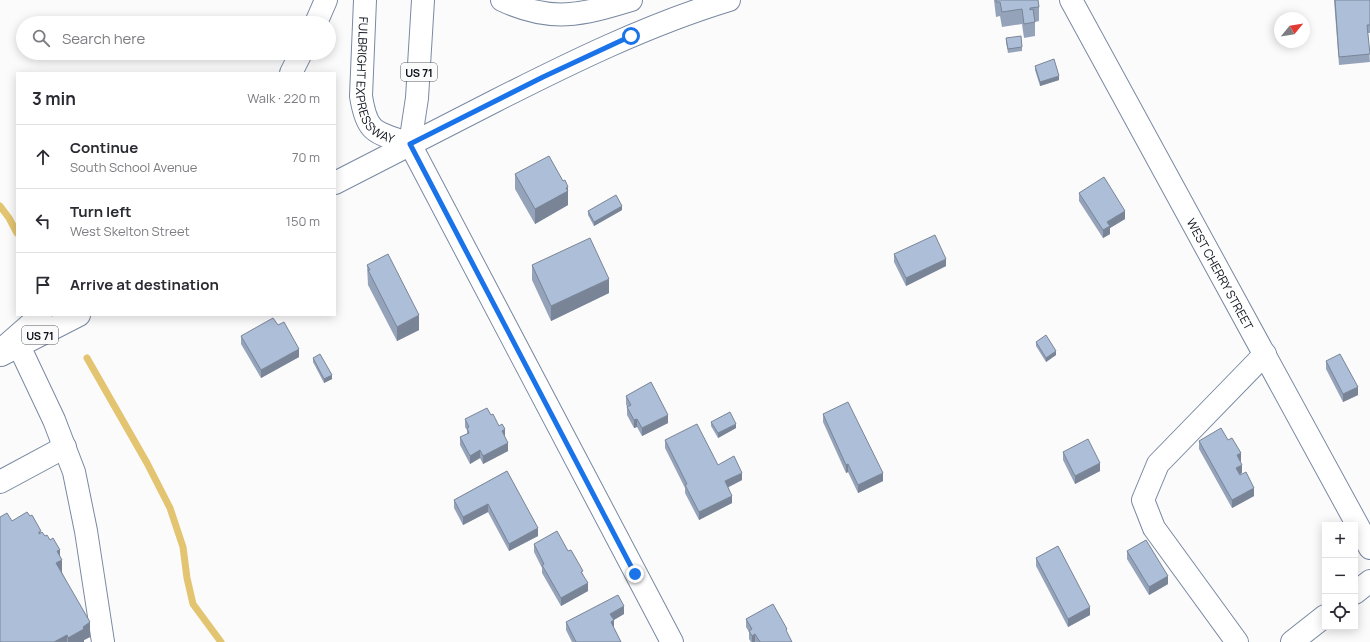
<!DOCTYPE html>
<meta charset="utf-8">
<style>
:root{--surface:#fff;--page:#f7f7f7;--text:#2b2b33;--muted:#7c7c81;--line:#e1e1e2}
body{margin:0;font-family:Manrope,sans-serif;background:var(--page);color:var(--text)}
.controls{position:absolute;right:12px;bottom:12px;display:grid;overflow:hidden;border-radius:0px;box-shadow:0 2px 10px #0003}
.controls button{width:36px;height:36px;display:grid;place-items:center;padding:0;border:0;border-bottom:1px solid var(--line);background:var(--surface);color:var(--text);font:20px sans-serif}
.compass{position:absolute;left:1274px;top:12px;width:36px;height:36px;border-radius:50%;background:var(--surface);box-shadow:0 2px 10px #0003;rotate:60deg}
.stop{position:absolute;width:12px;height:12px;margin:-9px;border:3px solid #1a73e8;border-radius:50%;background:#fff}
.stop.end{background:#1a73e8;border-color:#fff;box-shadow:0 1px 4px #0008}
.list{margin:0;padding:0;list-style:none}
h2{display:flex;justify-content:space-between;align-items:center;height:52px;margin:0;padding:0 16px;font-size:17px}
h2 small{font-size:13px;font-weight:400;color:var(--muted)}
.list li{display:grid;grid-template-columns:26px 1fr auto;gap:12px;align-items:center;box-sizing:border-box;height:64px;padding:0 16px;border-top:1px solid var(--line)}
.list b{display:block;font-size:15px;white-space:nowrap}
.list p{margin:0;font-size:13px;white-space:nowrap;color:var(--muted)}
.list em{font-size:13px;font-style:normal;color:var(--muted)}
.icon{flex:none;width:22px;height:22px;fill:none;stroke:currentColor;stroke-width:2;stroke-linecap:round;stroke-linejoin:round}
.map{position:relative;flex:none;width:1370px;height:642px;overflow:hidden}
.search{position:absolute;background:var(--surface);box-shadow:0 2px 10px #0003;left:16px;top:16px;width:320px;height:44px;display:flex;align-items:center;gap:10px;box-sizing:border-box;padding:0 14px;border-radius:22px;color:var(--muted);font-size:15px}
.panel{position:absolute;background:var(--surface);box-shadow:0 2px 10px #0003;left:16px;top:72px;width:320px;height:244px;border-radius:0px}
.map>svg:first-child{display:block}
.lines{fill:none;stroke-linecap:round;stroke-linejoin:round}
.stream{stroke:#e3c571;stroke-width:7}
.minor-casing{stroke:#7989a2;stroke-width:24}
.major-casing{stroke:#7989a2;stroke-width:24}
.highway-casing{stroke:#7989a2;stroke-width:24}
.minor{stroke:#fff;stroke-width:22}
.major{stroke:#fff;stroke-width:22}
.highway{stroke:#fff;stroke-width:22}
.wall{fill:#95a3ba}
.shaded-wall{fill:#798597}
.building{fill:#adbed8;stroke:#798597}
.route{stroke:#1a73e8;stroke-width:5}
.labels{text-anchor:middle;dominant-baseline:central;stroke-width:3.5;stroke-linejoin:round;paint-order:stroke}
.shield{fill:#fbfbfb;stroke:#54585e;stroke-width:1}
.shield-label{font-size:11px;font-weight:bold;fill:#0d121b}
.street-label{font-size:12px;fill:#0d121b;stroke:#fbfbfb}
</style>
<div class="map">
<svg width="1370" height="642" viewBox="0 0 1370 642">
<rect width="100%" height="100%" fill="#fbfbfb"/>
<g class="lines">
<g class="stream">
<polyline points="0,206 9,218 17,233"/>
<polyline points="87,358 147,463 170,508 183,547 187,578 193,604 221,642"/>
</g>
<defs>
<g id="minor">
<path id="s1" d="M1071,0L1370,548"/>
<polyline points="410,144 672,642"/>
<polyline points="19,346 54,420 74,472 86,531 103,642"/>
<polyline points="0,482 65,447"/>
<polyline points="1355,593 1370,581"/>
<polyline points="1237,642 1154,528 1143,500 1158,464 1265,354"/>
<polyline points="1292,642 1325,616"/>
</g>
<g id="major">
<path d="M335,183C388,156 441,129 495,101C570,63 647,25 729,0"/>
<polyline points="1,355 79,315"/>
</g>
<g id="highway">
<path id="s2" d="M365,0L361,96C367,135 376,132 410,144L417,98L423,0"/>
<path d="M502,0C551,23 582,15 631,0"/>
<polyline points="316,23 326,0"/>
<polyline points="291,73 301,53"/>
<polyline points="0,351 41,315"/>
</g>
</defs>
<use href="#minor" class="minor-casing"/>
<use href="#major" class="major-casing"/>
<use href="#highway" class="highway-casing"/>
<use href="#minor" class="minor"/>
<use href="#major" class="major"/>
<use href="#highway" class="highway"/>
</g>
<g class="wall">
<polygon points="994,0 1038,0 1039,7 1039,21 1035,22 1035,36 1024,38 1022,24 1002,27 1000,16 996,17"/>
<polygon points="1334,0 1370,0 1370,33 1368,33 1370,62 1339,65"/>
<polygon points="1006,38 1022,47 1022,51 1008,53 1006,42"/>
<polygon points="1035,66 1059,80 1040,86 1035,70"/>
<polygon points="515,174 568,202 568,205 535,224 515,189"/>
<polygon points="1079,193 1125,219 1110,228 1110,234 1103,238 1079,201"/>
<polygon points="622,210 594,226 588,215 588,211"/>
<polygon points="894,254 946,266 906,286 894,262"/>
<polygon points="367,265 419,330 397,341 368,285"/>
<polygon points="532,265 609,293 551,321 532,280"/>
<polygon points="278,325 299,357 261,378 241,344 241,336"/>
<polygon points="1036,342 1056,355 1046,362 1036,346"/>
<polygon points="313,358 332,379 324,383 313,362"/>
<polygon points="1326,361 1358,395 1343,402 1326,369"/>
<polygon points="626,396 668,423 642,436 637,427 634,428 627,415 627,407 626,404"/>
<polygon points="823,414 883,481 858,493 848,472 846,473 823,422"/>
<polygon points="491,415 505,437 508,451 483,464 480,458 470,464 460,445 460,437 467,434 467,430 465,427 465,419"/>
<polygon points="711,422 736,428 718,438 711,426"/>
<polygon points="665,440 742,480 728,487 732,503 699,520 685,493 685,488 665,448"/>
<polygon points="1228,440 1241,461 1240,462 1242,473 1240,474 1254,496 1232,508 1199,449 1199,441"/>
<polygon points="1063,452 1100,471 1075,484 1063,460"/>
<polygon points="507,471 538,536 509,551 488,512 463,525 454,508 454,500"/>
<polygon points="30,516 41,533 45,536 60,557 62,572 90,637 84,640 84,642 0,642 12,521"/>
<polygon points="534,544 568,551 583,574 588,591 561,606 542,573 542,568 534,552"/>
<polygon points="1127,551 1168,584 1149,595 1127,559"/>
<polygon points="1036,558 1090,615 1068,627 1036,566"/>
<polygon points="624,614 614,620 614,628 621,642 572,642 566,630 566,622"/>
<polygon points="746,619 787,633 792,642 751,642 749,639 749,632 746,627"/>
</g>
<g class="shaded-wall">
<polygon points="1059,76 1059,80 1040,86 1040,82"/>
<polygon points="568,187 568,205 535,224 535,209"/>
<polygon points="622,206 622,210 594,226 594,222"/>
<polygon points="1125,211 1125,219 1110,228 1110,234 1103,238 1103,230 1107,222"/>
<polygon points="946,259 946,266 906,286 906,278"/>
<polygon points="609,279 609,293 551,321 551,306"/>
<polygon points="419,315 419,330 397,341 397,327"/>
<polygon points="299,349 299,357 261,378 261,370"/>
<polygon points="1056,351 1056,355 1046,362 1046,358"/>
<polygon points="332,375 332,379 324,383 324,379"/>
<polygon points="1358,387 1358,395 1343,402 1343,394"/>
<polygon points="668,415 668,423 642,436 642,428"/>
<polygon points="637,419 637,427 634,428 634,420"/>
<polygon points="736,424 736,428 718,438 718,433"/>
<polygon points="505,429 505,437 502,431"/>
<polygon points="508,443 508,451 483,464 483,456"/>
<polygon points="480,450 480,458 470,464 470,456"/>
<polygon points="1241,453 1241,461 1237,463 1237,455"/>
<polygon points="1100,463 1100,471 1075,484 1075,476"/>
<polygon points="848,464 848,472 846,473 846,465"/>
<polygon points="1242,465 1242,473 1236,476 1236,468"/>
<polygon points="742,473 742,480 725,489 725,481"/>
<polygon points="883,473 883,481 858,493 858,485"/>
<polygon points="1254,488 1254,496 1232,508 1232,500"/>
<polygon points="732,496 732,503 699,520 699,512"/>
<polygon points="488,504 488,512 463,525 463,517"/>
<polygon points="538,528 538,536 509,551 509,544"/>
<polygon points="60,550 60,561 62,560 62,575 56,578 57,551"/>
<polygon points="1168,576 1168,584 1149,595 1149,587"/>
<polygon points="588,583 588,591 561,606 561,598"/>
<polygon points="624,606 624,614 610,622 610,614"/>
<polygon points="1090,607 1090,615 1068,627 1068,619"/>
<polygon points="614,620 614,628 611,622"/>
<polygon points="90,622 90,637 84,640 84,642 68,642 68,638 83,627"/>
<polygon points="755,634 755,642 752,642 752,636"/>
<polygon points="67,635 67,642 54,642"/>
</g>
<g class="building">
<polygon points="996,0 1038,0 1039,7 1030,8 1030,10 1033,9 1035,22 1024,24 1022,9 1002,12 1000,2 996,2"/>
<polygon points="1335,0 1370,0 1370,25 1367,25 1370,54 1339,57"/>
<polygon points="1021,36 1022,47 1008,49 1006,38"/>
<polygon points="1054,59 1059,76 1040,82 1035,66"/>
<polygon points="549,156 563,181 565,180 568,187 566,188 568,191 535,209 515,174"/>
<polygon points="1104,177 1125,211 1107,222 1110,226 1103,230 1079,193"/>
<polygon points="616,195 622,206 594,222 588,211"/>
<polygon points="935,235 946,259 906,278 894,254"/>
<polygon points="590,238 609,279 551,306 532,265"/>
<polygon points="388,254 419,315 397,327 368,270 370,270 367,265"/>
<polygon points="273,318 278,325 284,322 299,349 261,370 241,336"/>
<polygon points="1046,335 1056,351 1046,358 1036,342"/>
<polygon points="320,354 332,375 324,379 313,358"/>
<polygon points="1340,354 1358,387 1343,394 1326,361"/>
<polygon points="651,382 668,415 642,428 637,419 634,420 627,407 631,405 626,396"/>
<polygon points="848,402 883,473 858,485 848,464 846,465 823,414"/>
<polygon points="487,408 491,415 493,414 499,426 502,424 505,429 502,431 508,443 483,456 480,450 470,456 460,437 469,433 467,428 469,427 465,419"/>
<polygon points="730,412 736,424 718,433 711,422"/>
<polygon points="697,424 718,465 734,456 742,473 725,481 732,496 699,512 685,485 687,484 665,440"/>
<polygon points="1221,428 1228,440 1232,438 1241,453 1237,455 1242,465 1236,468 1240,475 1246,472 1254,488 1232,500 1199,441"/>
<polygon points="1088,439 1100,463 1075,476 1063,452"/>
<polygon points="507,471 538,528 509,544 488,504 463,517 454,500"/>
<polygon points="27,512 30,516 32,515 41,531 39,532 39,534 42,532 45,536 47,535 50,540 53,538 60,550 57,551 62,560 56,563 90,622 83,627 84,629 68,638 67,635 54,642 0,642 0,517 7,513 12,521"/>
<polygon points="557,531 568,551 571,550 583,571 581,572 588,583 561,598 542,565 544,564 534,544"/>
<polygon points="1146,540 1168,576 1149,587 1127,551"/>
<polygon points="1058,546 1090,607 1068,619 1036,558"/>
<polygon points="618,595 624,606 610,614 614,620 611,622 621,642 576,642 566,622"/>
<polygon points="773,604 787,629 786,630 792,642 760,642 755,634 752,636 749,631 752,629 746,619"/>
</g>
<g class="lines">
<polyline class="route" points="631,36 543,77 410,144 635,574"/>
</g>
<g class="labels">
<g class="shield">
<rect x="401" y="63" width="36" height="18" rx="3"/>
<rect x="22" y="326" width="36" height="18" rx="3"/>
</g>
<g class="shield-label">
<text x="419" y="72">US 71</text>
<text x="40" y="335">US 71</text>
</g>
<g class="street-label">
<text stroke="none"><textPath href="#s2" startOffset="86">FULBRIGHT EXPRESSWAY</textPath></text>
<text stroke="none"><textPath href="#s1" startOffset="312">WEST CHERRY STREET</textPath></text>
</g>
</g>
</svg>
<div class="controls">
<button>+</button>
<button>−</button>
<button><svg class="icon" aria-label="locate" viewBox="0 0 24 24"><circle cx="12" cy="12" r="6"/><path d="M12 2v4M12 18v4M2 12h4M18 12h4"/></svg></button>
</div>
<svg class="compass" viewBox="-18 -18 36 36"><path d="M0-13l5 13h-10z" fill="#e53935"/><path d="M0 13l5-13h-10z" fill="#7c7c81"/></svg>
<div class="stop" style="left:631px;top:36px"></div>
<div class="stop end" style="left:635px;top:574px"></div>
<div class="search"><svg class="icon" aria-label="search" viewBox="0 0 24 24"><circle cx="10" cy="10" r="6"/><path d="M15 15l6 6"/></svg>Search here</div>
<section class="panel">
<h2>3 min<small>Walk · 220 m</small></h2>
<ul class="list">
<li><svg class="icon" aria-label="ahead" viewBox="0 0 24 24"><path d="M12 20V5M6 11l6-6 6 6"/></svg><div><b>Continue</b><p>South School Avenue</p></div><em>70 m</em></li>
<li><svg class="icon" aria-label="left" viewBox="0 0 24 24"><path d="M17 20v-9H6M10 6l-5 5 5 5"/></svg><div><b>Turn left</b><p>West Skelton Street</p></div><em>150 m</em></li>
<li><svg class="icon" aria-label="arrive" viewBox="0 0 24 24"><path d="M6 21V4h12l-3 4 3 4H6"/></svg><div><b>Arrive at destination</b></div></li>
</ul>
</section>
</div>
